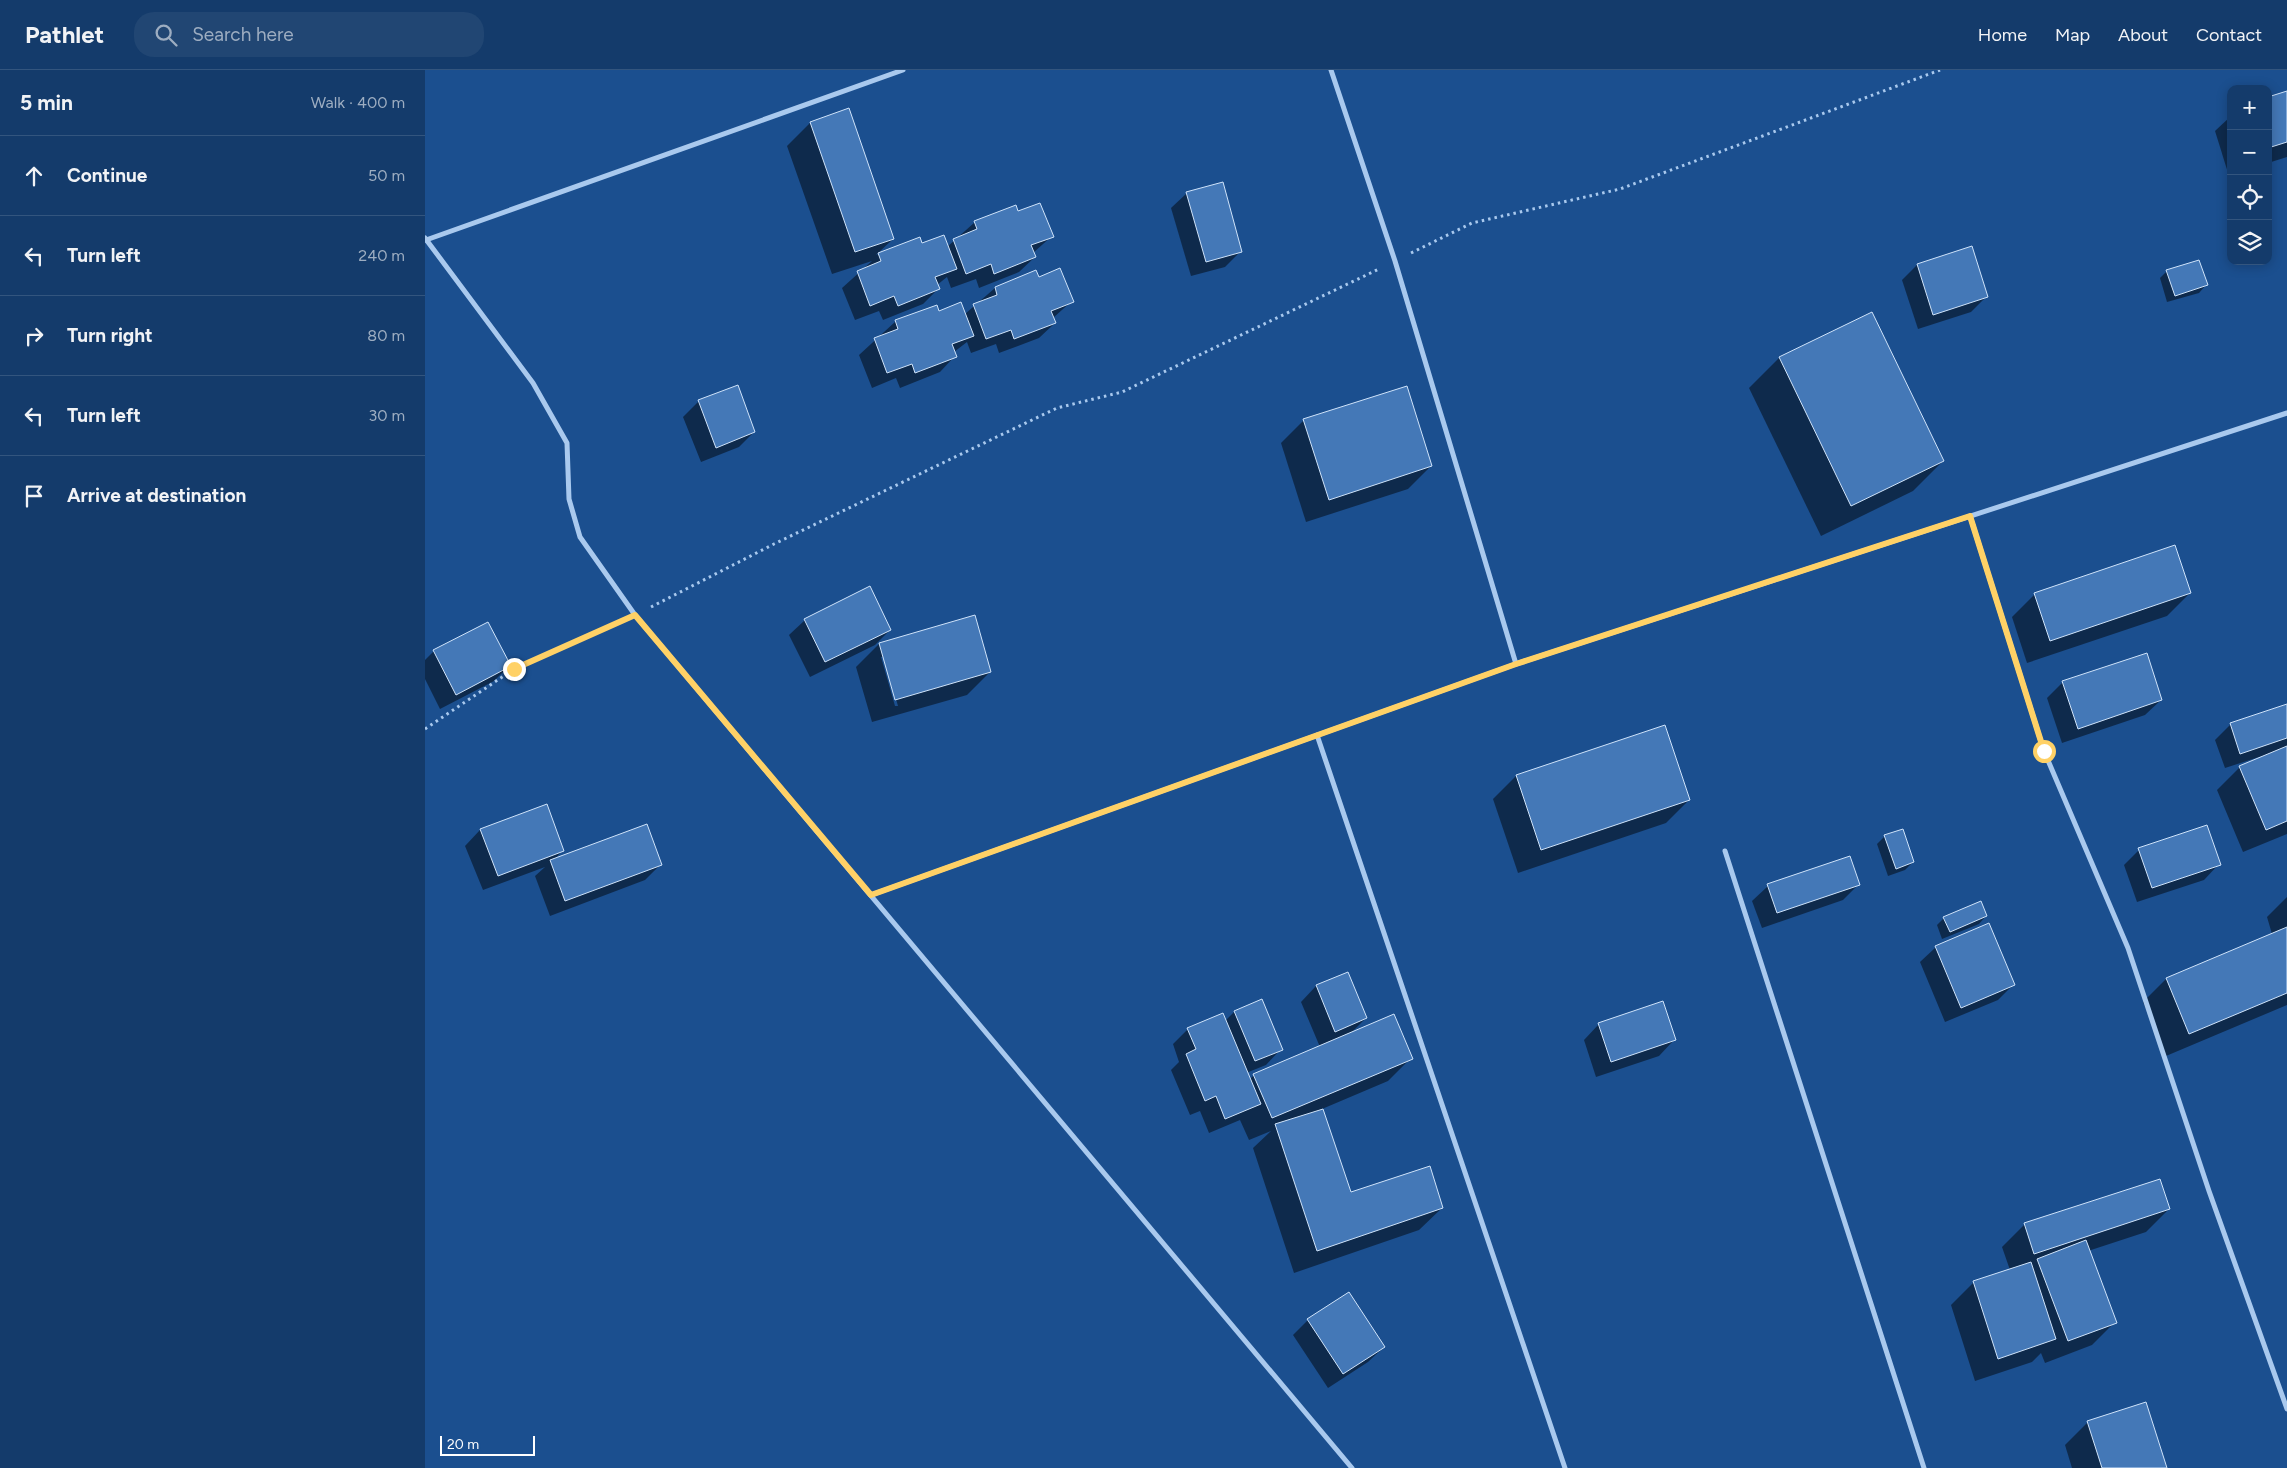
<!DOCTYPE html>
<meta charset="utf-8">
<style>
:root{--surface:#143b6b;--page:#214673;--text:#f1f3f6;--muted:#9dadc1;--line:#33557e}
body{margin:0;font-family:Figtree,sans-serif;background:var(--page);color:var(--text)}
.controls{position:absolute;right:15px;top:15px;display:grid;overflow:hidden;border-radius:10px;box-shadow:0 2px 12px #0003}
.controls button{width:45px;height:45px;display:grid;place-items:center;padding:0;border:0;border-bottom:1px solid var(--line);background:var(--surface);color:var(--text);font:25px sans-serif}
.scale{position:absolute;left:15px;bottom:12px;width:95px;box-sizing:border-box;padding-left:5px;border:2px solid #fff;border-top:0;font-size:14px;line-height:18px;white-space:nowrap;color:#fff;-webkit-text-stroke:4px #1b4f8f;paint-order:stroke}
.stop{position:absolute;width:15px;height:15px;margin:-11px;border:4px solid #ffd166;border-radius:50%;background:#fff}
.stop.end{background:#ffd166;border-color:#fff;box-shadow:0 1px 5px #0008}
.list{margin:0;padding:0;list-style:none}
h2{display:flex;justify-content:space-between;align-items:center;height:65px;margin:0;padding:0 20px;font-size:21px}
h2 small{font-size:16px;font-weight:400;color:var(--muted)}
.list li{display:grid;grid-template-columns:32px 1fr auto;gap:15px;align-items:center;box-sizing:border-box;height:80px;padding:0 20px;border-top:1px solid var(--line)}
.list b{display:block;font-size:19px;white-space:nowrap}
.list em{font-size:16px;font-style:normal;color:var(--muted)}
.icon{flex:none;width:28px;height:28px;fill:none;stroke:currentColor;stroke-width:2;stroke-linecap:round;stroke-linejoin:round}
.map{position:relative;flex:none;width:1862px;height:1398px;overflow:hidden}
header{display:flex;align-items:center;gap:30px;box-sizing:border-box;height:70px;padding:0 25px;background:var(--surface);border-bottom:1px solid var(--line)}
header strong{font-size:24px}
nav{display:flex;gap:28px;margin-inline-start:auto;font-size:18px}
.search{width:350px;height:45px;background:var(--page);display:flex;align-items:center;gap:12px;box-sizing:border-box;padding:0 18px;border-radius:20px;color:var(--muted);font-size:19px}
main{display:flex}
aside{flex:1;background:var(--surface)}
.map>svg:first-child{display:block}
.shadow{fill:#0007;fill-rule:evenodd}
.building{fill:#4478b7;stroke:#cfe3fa}
.lines{fill:none;stroke-linecap:round;stroke-linejoin:round}
.path{stroke:#a9c9ee;stroke-width:3;stroke-dasharray:2.5 4;stroke-linecap:butt}
.minor{stroke:#a9c9ee;stroke-width:5}
.route{stroke:#ffd166;stroke-width:6}
</style>
<header>
<strong>Pathlet</strong>
<div class="search"><svg class="icon" aria-label="search" viewBox="0 0 24 24"><circle cx="10" cy="10" r="6"/><path d="M15 15l6 6"/></svg>Search here</div>
<nav><a>Home</a><a>Map</a><a>About</a><a>Contact</a></nav>
</header>
<main>
<aside>
<h2>5 min<small>Walk · 400 m</small></h2>
<ul class="list">
<li><svg class="icon" aria-label="ahead" viewBox="0 0 24 24"><path d="M12 20V5M6 11l6-6 6 6"/></svg><div><b>Continue</b></div><em>50 m</em></li>
<li><svg class="icon" aria-label="left" viewBox="0 0 24 24"><path d="M17 20v-9H6M10 6l-5 5 5 5"/></svg><div><b>Turn left</b></div><em>240 m</em></li>
<li><svg class="icon" aria-label="right" viewBox="0 0 24 24"><path d="M7 20v-9h11M14 6l5 5-5 5"/></svg><div><b>Turn right</b></div><em>80 m</em></li>
<li><svg class="icon" aria-label="left" viewBox="0 0 24 24"><path d="M17 20v-9H6M10 6l-5 5 5 5"/></svg><div><b>Turn left</b></div><em>30 m</em></li>
<li><svg class="icon" aria-label="arrive" viewBox="0 0 24 24"><path d="M6 21V4h12l-3 4 3 4H6"/></svg><div><b>Arrive at destination</b></div></li>
</ul>
</aside>
<div class="map">
<svg width="1862" height="1398" viewBox="0 0 1862 1398">
<rect width="100%" height="100%" fill="#1b4f8f"/>
<g class="shadow">
<polygon points="1862,23 1862,87 1843,93 1843,29"/>
<polygon points="1806,46 1806,105 1804,106 1790,61"/>
<polygon points="385,53 468,169 451,185 494,169 496,175 522,177 550,152 593,143 627,166 608,183 610,187 594,202 554,218 551,209 526,218 522,207 512,215 513,219 498,234 458,250 454,241 430,250 417,218 447,191 407,204 362,76"/>
<polygon points="762,123 815,182 800,197 766,206 746,138"/>
<polygon points="1492,195 1562,226 1546,242 1493,259 1477,210"/>
<polygon points="1742,201 1781,215 1774,223 1742,232 1735,208"/>
<polygon points="613,209 647,231 628,248 630,253 614,268 574,283 571,274 546,283 542,272 529,282 530,286 515,302 475,318 471,308 447,318 434,285 471,251 513,242 540,244 570,218"/>
<polygon points="1354,288 1518,391 1488,421 1396,466 1324,318"/>
<polygon points="274,331 329,362 314,377 276,392 258,347"/>
<polygon points="879,350 1006,396 983,419 881,452 856,373"/>
<polygon points="1765,523 1742,546 1602,593 1587,547 1610,524"/>
<polygon points="380,550 465,560 450,575 385,607 364,565"/>
<path d="M454,574L565,602L542,625L447,652L431,597ZM456,587H459L473,636H470Z"/>
<polygon points="9,581 84,596 69,611 15,639 0,609 0,590"/>
<polygon points="1638,612 1736,630 1720,645 1637,673 1622,628"/>
<polygon points="1862,635 1862,764 1818,782 1792,720 1815,697 1838,688 1837,686 1800,698 1790,670 1806,654"/>
<polygon points="1240,656 1264,730 1241,753 1093,803 1068,729 1091,706"/>
<polygon points="121,735 138,780 129,790 235,795 220,810 125,846 110,806 120,797 58,820 40,776 55,760"/>
<polygon points="1460,766 1488,792 1480,800 1463,806 1452,774"/>
<polygon points="1714,780 1794,794 1779,810 1712,832 1699,795"/>
<polygon points="1433,815 1418,830 1337,858 1327,831 1343,816"/>
<polygon points="1862,827 1862,935 1741,986 1718,932 1741,909 1847,864 1842,847"/>
<polygon points="1561,846 1554,854 1517,869 1512,855 1519,848"/>
<polygon points="1511,877 1588,915 1573,930 1520,952 1495,892"/>
<polygon points="922,904 941,948 924,965 986,988 963,1011 897,1039 925,1124 1017,1138 994,1160 869,1203 828,1078 846,1061 824,1070 815,1050 784,1063 775,1041 765,1045 746,1000 754,992 748,974 763,959 800,951 809,942 856,979 841,995 821,1003 824,1010 829,1005 895,977 876,932 891,916"/>
<polygon points="1174,954 1249,970 1234,986 1171,1007 1159,970"/>
<polygon points="1744,1139 1721,1162 1663,1181 1690,1252 1667,1275 1620,1293 1616,1283 1607,1292 1550,1311 1526,1235 1549,1212 1585,1200 1577,1177 1600,1154"/>
<polygon points="883,1250 959,1277 943,1292 903,1318 868,1265"/>
<polygon points="1663,1352 1741,1398 1647,1398 1640,1375"/>
</g>
<g class="building">
<polygon points="1862,21 1862,72 1843,78 1843,27"/>
<polygon points="424,38 469,169 430,182 385,52"/>
<polygon points="798,112 817,182 781,192 761,122"/>
<polygon points="615,133 629,167 606,175 611,187 569,204 566,194 541,204 528,169 552,159 549,151 591,135 593,141"/>
<polygon points="519,165 532,199 510,207 515,219 473,236 469,226 445,236 432,201 456,191 453,183 495,167 497,173"/>
<polygon points="1547,176 1563,227 1508,245 1492,194"/>
<polygon points="1774,190 1783,215 1750,226 1741,200"/>
<polygon points="635,198 649,232 626,241 631,253 589,269 586,260 561,269 548,234 572,225 570,217 611,200 614,207"/>
<polygon points="536,232 549,266 527,274 532,287 490,303 487,294 462,303 449,268 473,259 470,250 512,235 514,241"/>
<polygon points="1447,242 1519,391 1426,436 1354,287"/>
<polygon points="313,315 330,362 291,378 273,330"/>
<polygon points="982,316 1007,396 904,430 878,349"/>
<polygon points="1750,475 1766,523 1625,571 1609,523"/>
<polygon points="445,516 466,560 400,592 379,549"/>
<polygon points="550,545 566,602 470,630 454,573"/>
<polygon points="63,552 86,596 31,625 8,580"/>
<polygon points="1722,583 1737,630 1653,659 1637,611"/>
<polygon points="1862,634 1862,668 1815,684 1805,653"/>
<polygon points="1240,655 1265,730 1116,780 1091,705"/>
<polygon points="1862,676 1862,751 1841,760 1814,696"/>
<polygon points="122,734 139,781 73,806 55,759"/>
<polygon points="222,754 237,795 140,831 125,790"/>
<polygon points="1782,755 1796,795 1727,818 1713,778"/>
<polygon points="1478,759 1489,792 1471,799 1459,765"/>
<polygon points="1425,786 1435,815 1352,843 1342,814"/>
<polygon points="1556,831 1562,846 1525,862 1518,847"/>
<polygon points="1564,853 1590,915 1536,938 1510,876"/>
<polygon points="1862,857 1862,923 1764,964 1741,908"/>
<polygon points="923,902 942,948 910,962 891,915"/>
<polygon points="837,929 858,980 830,991 809,941"/>
<polygon points="1238,931 1251,970 1186,992 1173,953"/>
<polygon points="798,943 836,1034 800,1049 791,1026 780,1031 761,984 771,979 762,958"/>
<polygon points="969,944 988,989 847,1048 828,1004"/>
<polygon points="898,1039 926,1122 1005,1096 1018,1138 892,1181 850,1054"/>
<polygon points="1735,1109 1745,1139 1609,1184 1599,1153"/>
<polygon points="1661,1170 1692,1253 1643,1271 1612,1189"/>
<polygon points="1606,1192 1631,1269 1573,1289 1548,1211"/>
<polygon points="924,1222 960,1277 918,1304 882,1249"/>
<polygon points="1721,1332 1742,1398 1677,1398 1662,1351"/>
</g>
<g class="lines">
<g class="path">
<polyline points="986,183 1047,153 1195,119 1515,0"/>
<polyline points="226,537 349,474 632,338 697,322 954,199"/>
<polyline points="0,659 89,599 193,553"/>
</g>
<g class="minor">
<polyline points="906,0 970,191 1091,594"/>
<polyline points="0,168 108,313 142,373 144,429 155,467 210,545 927,1398"/>
<polyline points="1,170 478,0"/>
<polyline points="1545,446 1619,681 1703,878 1784,1121 1862,1339"/>
<polyline points="892,665 1140,1398"/>
<polyline points="1300,781 1499,1398"/>
<polyline points="446,825 1091,594 1862,343"/>
</g>
</g>
<g class="lines">
<polyline class="route" points="89,599 210,545 446,825 1091,594 1545,446 1619,681"/>
</g>
</svg>
<div class="controls">
<button>+</button>
<button>−</button>
<button><svg class="icon" aria-label="locate" viewBox="0 0 24 24"><circle cx="12" cy="12" r="6"/><path d="M12 2v4M12 18v4M2 12h4M18 12h4"/></svg></button>
<button><svg class="icon" aria-label="layers" viewBox="0 0 24 24"><path d="M12 4l9 5-9 5-9-5zM3 14l9 5 9-5"/></svg></button>
</div>
<div class="scale">20 m</div>
<div class="stop" style="left:1619px;top:681px"></div>
<div class="stop end" style="left:89px;top:599px"></div>
</div>
</main>
